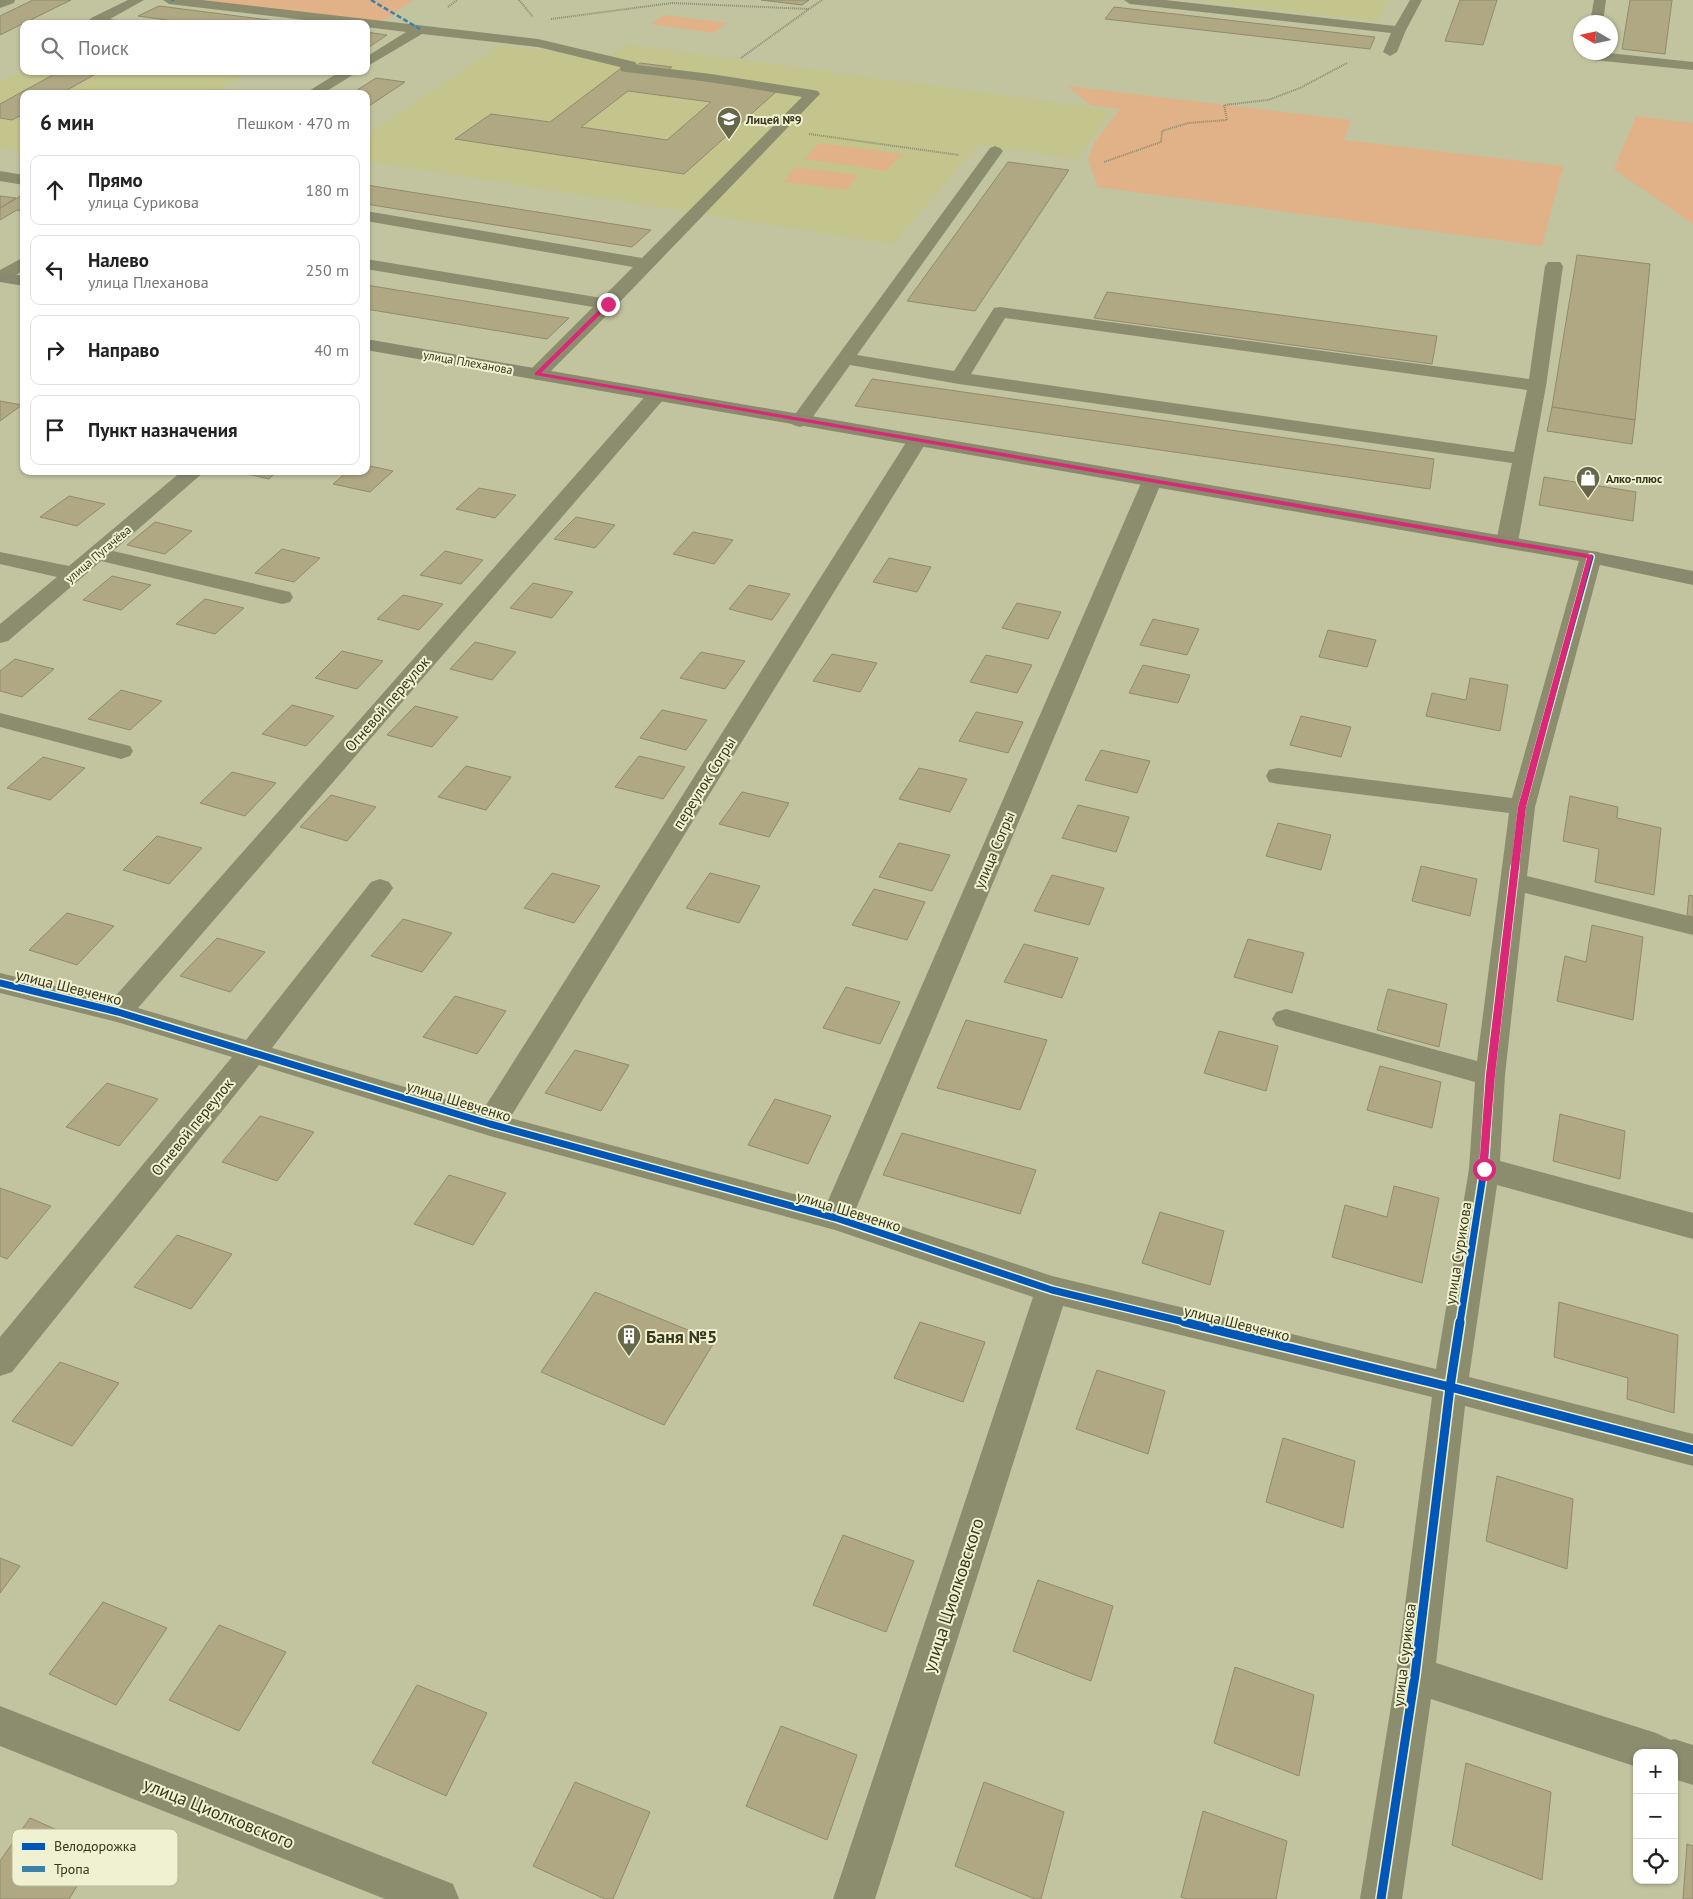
<!DOCTYPE html>
<html lang="ru">
<meta charset="utf-8">
<style>
:root{--surface:#fff;--page:#f2f2f2;--text:#222;--muted:#767676;--line:#e0e0e0}
body{margin:0;font-family:"PT Sans",sans-serif;background:var(--page);color:var(--text)}
.controls{position:absolute;right:15px;bottom:15px;display:grid;overflow:hidden;border-radius:10px;box-shadow:0 1px 4px #0004}
.controls button{width:45px;height:45px;display:grid;place-items:center;padding:0;border:0;border-bottom:1px solid var(--line);background:var(--surface);color:var(--text);font:25px sans-serif}
.compass{position:absolute;left:1573px;top:15px;width:45px;height:45px;border-radius:50%;background:var(--surface);box-shadow:0 1px 4px #0004;rotate:279deg}
.stop{position:absolute;width:15px;height:15px;margin:-11px;border:4px solid #db2777;border-radius:50%;background:#fff}
.stop.end{background:#db2777;border-color:#fff;box-shadow:0 1px 5px #0008}
.list{margin:0;padding:0;list-style:none}
h2{display:flex;justify-content:space-between;align-items:center;height:65px;margin:0;padding:0 20px;font-size:21px}
h2 small{font-size:16px;font-weight:400;color:var(--muted)}
.list li{display:grid;grid-template-columns:32px 1fr auto;gap:15px;align-items:center;box-sizing:border-box;height:70px;margin:0 10px 10px;padding:0 10px;border:1px solid var(--line);border-radius:10px}
.list b{display:block;font-size:19px;white-space:nowrap}
.list p{margin:0;font-size:16px;white-space:nowrap;color:var(--muted)}
.list em{font-size:16px;font-style:normal;color:var(--muted)}
.icon{flex:none;width:28px;height:28px;fill:none;stroke:currentColor;stroke-width:2;stroke-linecap:round;stroke-linejoin:round}
.map{position:relative;flex:none;width:1693px;height:1899px;overflow:hidden}
.search{position:absolute;background:var(--surface);box-shadow:0 1px 4px #0004;left:20px;top:20px;width:350px;height:55px;display:flex;align-items:center;gap:12px;box-sizing:border-box;padding:0 18px;border-radius:10px;color:var(--muted);font-size:19px}
.panel{position:absolute;background:var(--surface);box-shadow:0 1px 4px #0004;left:20px;top:90px;width:350px;height:385px;border-radius:10px}
.map>svg:first-child{display:block}
.built{fill:#c4c58c}
.green{fill:#e1b288}
.building{fill:#afa883;stroke:#8f8b6f;fill-rule:evenodd}
.lines{fill:none;stroke-linecap:round;stroke-linejoin:round}
.path{stroke:#8b8c72;stroke-width:2;stroke-dasharray:1 1;stroke-linecap:butt}
.minor{fill:#8c8d6f;fill-rule:evenodd}
.major{fill:#89896d;fill-rule:evenodd}
.quiet{stroke:#3c81a9;stroke-width:2.5;stroke-dasharray:5 2.5;stroke-linecap:butt}
.cycleway-far2-casing{stroke:#eff1d0;stroke-width:8}
.cycleway-far1-casing{stroke:#eff1d0;stroke-width:10}
.cycleway-casing{stroke:#eff1d0;stroke-width:12}
.cycleway-far2{stroke:#0057b8;stroke-width:5}
.cycleway-far1{stroke:#0057b8;stroke-width:7}
.cycleway{stroke:#0057b8;stroke-width:9}
.route{fill:#db2777}
.labels{text-anchor:middle;dominant-baseline:central;stroke-width:4;stroke-linejoin:round;paint-order:stroke}
.far-poi-label{font-size:12px;font-weight:bold;fill:#36371c;stroke:#eff1d0;text-anchor:start}
.far-street-label{font-size:12px;fill:#36371c;stroke:#eff1d0}
.street-label{font-size:15px;fill:#36371c;stroke:#eff1d0}
.near-poi-label{font-size:18px;font-weight:bold;fill:#36371c;stroke:#eff1d0;text-anchor:start}
.near-street-label{font-size:18px;fill:#36371c;stroke:#eff1d0}
.key{fill:#eff1d0;stroke:#b8b99a;stroke-width:1}
.key-label{font-size:14px;fill:#36371c}
</style>
<div class="map">
<svg width="1693" height="1899" viewBox="0 0 1693 1899">
<rect width="100%" height="100%" fill="#c2c39f"/>
<g class="built">
<polygon points="1197,0 1387,0 1377,21"/>
<polygon points="626,44 1113,110 1077,159 978,145 893,244 366,161 366,135 501,45 607,59"/>
<polygon points="24,70 238,71 248,73 211,94 24,94 24,152 0,148 0,82"/>
</g>
<g class="green">
<polygon points="189,0 413,0 376,26"/>
<polygon points="664,15 727,23 714,33 651,24"/>
<polygon points="1067,86 1351,120 1344,140 1563,166 1542,246 1098,187 1088,159 1094,143 1120,109 1091,105"/>
<polygon points="1636,116 1693,123 1693,224 1614,169"/>
<polygon points="819,143 903,154 886,171 804,159"/>
<polygon points="795,167 859,175 846,190 784,182"/>
</g>
<g class="building">
<polygon points="33,0 71,0 0,35 0,16"/>
<polygon points="761,0 809,0 802,5"/>
<polygon points="1460,0 1497,0 1483,45 1445,41"/>
<polygon points="1630,0 1672,0 1665,54 1622,49"/>
<polygon points="159,6 300,24 195,24 138,16"/>
<polygon points="1114,7 1375,37 1370,49 1105,19"/>
<polygon points="366,32 387,35 369,47 366,46"/>
<polygon points="640,63 672,67 666,72 635,67"/>
<path d="M620,69L777,91L684,174L455,139L491,114L550,122ZM628,91L711,102L667,140L581,127Z"/>
<polygon points="60,71 101,71 60,94 24,94 24,114 12,120 0,118 0,104"/>
<polygon points="376,78 405,82 366,108 366,94 351,94"/>
<polygon points="1008,162 1069,170 975,311 907,301"/>
<polygon points="366,185 651,230 632,247 366,204"/>
<polygon points="24,194 24,211 17,210 0,220 0,208"/>
<polygon points="0,196 16,198 0,208"/>
<polygon points="1577,255 1650,264 1635,420 1552,407"/>
<polygon points="366,285 569,318 547,339 366,309"/>
<polygon points="1107,292 1437,336 1432,364 1094,318"/>
<polygon points="872,379 1434,459 1430,489 855,406"/>
<polygon points="0,401 22,405 0,421"/>
<polygon points="1552,407 1635,420 1632,444 1547,431"/>
<polygon points="366,465 393,471 370,492 333,484 348,471 366,471"/>
<polygon points="235,471 277,471 269,479"/>
<polygon points="1544,477 1636,492 1633,521 1539,505"/>
<polygon points="479,488 516,495 495,518 456,509"/>
<polygon points="69,496 105,504 77,526 40,517"/>
<polygon points="576,517 615,525 595,548 554,539"/>
<polygon points="155,522 192,531 165,554 127,545"/>
<polygon points="693,532 733,540 714,564 673,554"/>
<polygon points="282,549 320,558 294,582 255,573"/>
<polygon points="445,551 483,560 461,584 420,575"/>
<polygon points="889,558 931,567 917,592 873,582"/>
<polygon points="112,576 151,585 121,610 83,600"/>
<polygon points="533,583 573,592 552,618 510,608"/>
<polygon points="749,585 790,594 772,620 729,609"/>
<polygon points="403,595 443,604 419,630 377,619"/>
<polygon points="205,599 244,608 215,634 176,624"/>
<polygon points="1017,603 1061,612 1048,639 1002,628"/>
<polygon points="1153,619 1199,629 1187,655 1140,645"/>
<polygon points="1328,630 1376,640 1367,667 1319,657"/>
<polygon points="475,642 516,652 492,680 450,669"/>
<polygon points="342,651 383,661 357,689 315,678"/>
<polygon points="701,652 745,661 725,689 680,678"/>
<polygon points="832,654 877,663 860,692 813,681"/>
<polygon points="986,655 1032,665 1017,693 970,682"/>
<polygon points="15,659 54,669 22,697 0,691 0,671"/>
<polygon points="1143,665 1190,675 1178,703 1129,693"/>
<polygon points="1470,678 1508,685 1500,731 1426,716 1432,693 1466,700"/>
<polygon points="121,690 162,701 130,730 88,719"/>
<polygon points="292,705 334,716 306,746 262,734"/>
<polygon points="415,706 458,717 432,747 387,735"/>
<polygon points="662,710 707,720 686,750 640,738"/>
<polygon points="976,712 1023,722 1008,753 959,741"/>
<polygon points="1301,716 1351,727 1341,757 1290,745"/>
<polygon points="1101,750 1150,761 1137,793 1085,780"/>
<polygon points="639,756 685,767 663,799 615,787"/>
<polygon points="43,757 85,768 50,800 7,788"/>
<polygon points="466,766 511,777 486,810 438,797"/>
<polygon points="919,768 967,779 950,812 899,799"/>
<polygon points="232,772 276,783 245,816 200,803"/>
<polygon points="742,792 789,803 769,837 719,824"/>
<polygon points="331,795 376,807 347,841 300,827"/>
<polygon points="1570,796 1618,807 1617,818 1661,828 1654,895 1595,882 1599,849 1563,841"/>
<polygon points="1078,805 1129,817 1116,852 1062,838"/>
<polygon points="1278,823 1331,835 1321,870 1266,856"/>
<polygon points="157,836 202,848 169,884 123,870"/>
<polygon points="899,843 950,855 932,891 879,877"/>
<polygon points="1421,866 1477,879 1470,916 1412,901"/>
<polygon points="552,873 600,886 574,923 524,908"/>
<polygon points="710,873 760,886 739,923 686,908"/>
<polygon points="1052,875 1104,888 1089,925 1034,911"/>
<polygon points="874,889 925,902 907,940 852,925"/>
<polygon points="1689,895 1693,896 1693,917 1687,915"/>
<polygon points="67,913 114,926 77,965 29,950"/>
<polygon points="403,919 452,933 422,972 371,956"/>
<polygon points="1592,925 1643,937 1633,1020 1557,1001 1565,956 1586,962"/>
<polygon points="217,938 265,952 230,992 180,976"/>
<polygon points="1248,939 1304,953 1292,993 1234,977"/>
<polygon points="1024,944 1078,958 1062,998 1004,982"/>
<polygon points="846,987 900,1002 880,1044 823,1028"/>
<polygon points="1388,989 1447,1004 1439,1047 1377,1030"/>
<polygon points="455,996 506,1011 477,1054 423,1037"/>
<polygon points="966,1020 1047,1040 1020,1110 937,1088"/>
<polygon points="1219,1031 1278,1046 1266,1091 1204,1073"/>
<polygon points="575,1050 629,1065 601,1111 545,1093"/>
<polygon points="1380,1066 1441,1082 1432,1128 1367,1110"/>
<polygon points="107,1083 158,1099 119,1146 66,1127"/>
<polygon points="775,1099 831,1116 808,1164 748,1145"/>
<polygon points="1560,1114 1625,1131 1620,1179 1553,1161"/>
<polygon points="260,1116 314,1132 277,1181 222,1162"/>
<polygon points="902,1133 1036,1170 1020,1214 883,1175"/>
<polygon points="449,1175 506,1193 473,1245 414,1224"/>
<polygon points="1394,1186 1439,1198 1422,1283 1332,1257 1345,1205 1387,1217"/>
<polygon points="0,1188 51,1206 7,1259 0,1256"/>
<polygon points="1160,1212 1224,1231 1210,1285 1142,1263"/>
<polygon points="177,1235 232,1254 191,1309 134,1287"/>
<polygon points="595,1292 715,1341 664,1425 541,1372"/>
<polygon points="1559,1302 1678,1335 1674,1413 1627,1399 1628,1378 1554,1357"/>
<polygon points="920,1322 985,1342 963,1402 894,1378"/>
<polygon points="60,1362 119,1383 72,1446 12,1421"/>
<polygon points="1097,1370 1165,1391 1148,1454 1076,1429"/>
<polygon points="1283,1438 1355,1461 1343,1528 1266,1502"/>
<polygon points="1497,1476 1573,1499 1567,1569 1486,1541"/>
<polygon points="843,1535 914,1561 886,1632 813,1605"/>
<polygon points="0,1558 20,1566 0,1593"/>
<polygon points="1038,1580 1113,1606 1091,1681 1013,1651"/>
<polygon points="103,1602 167,1628 116,1705 49,1674"/>
<polygon points="219,1625 286,1652 239,1731 169,1700"/>
<polygon points="1235,1667 1314,1695 1299,1776 1214,1743"/>
<polygon points="417,1685 487,1713 446,1796 372,1763"/>
<polygon points="781,1726 857,1755 827,1840 746,1806"/>
<polygon points="1466,1763 1551,1792 1542,1880 1452,1845"/>
<polygon points="575,1782 650,1812 613,1899 605,1899 533,1866"/>
<polygon points="984,1782 1064,1812 1041,1899 1035,1899 955,1866"/>
<polygon points="1203,1811 1287,1841 1276,1899 1187,1899 1181,1897"/>
<polygon points="30,1818 100,1849 69,1899 0,1899 0,1861"/>
<polygon points="1687,1844 1693,1846 1693,1899 1683,1899"/>
</g>
<g class="lines">
<g class="path">
<polyline points="519,0 533,17"/>
<polyline points="448,7 457,0"/>
<polyline points="551,19 672,3 809,9 822,0"/>
<polyline points="741,58 809,9"/>
<polyline points="809,134 959,155"/>
<polyline points="1104,162 1161,142 1162,131 1188,123 1227,120 1224,105 1268,100 1300,88 1347,63"/>
</g>
<g class="minor">
<polygon points="0,0 15,0 14,3 0,8"/>
<polygon points="128,0 144,0 110,19 122,21 123,24 91,24 89,21 91,18"/>
<polygon points="163,0 202,0 538,39 635,62 637,65 711,74 813,90 818,91 820,94 614,308 544,378 537,380 530,378 528,374 530,370 593,307 366,269 366,259 602,298 633,267 366,221 366,211 642,258 802,97 711,82 626,72 621,71 620,67 538,47 422,34 366,67 366,57 406,32 366,27 366,24 339,24 169,4"/>
<polygon points="1124,0 1165,0 1395,26 1410,0 1422,0 1406,30 1397,52 1390,56 1383,52 1391,33 1130,4"/>
<polygon points="1594,0 1606,0 1603,22 1590,22"/>
<polygon points="1599,52 1693,62 1693,70 1593,60 1586,56 1588,53"/>
<polygon points="341,71 359,71 322,94 304,94"/>
<path d="M995,146L1000,148L1003,151L857,355L954,371L994,308L1000,307L1529,379L1545,266L1548,262H1560L1563,266L1546,386L1518,542L1515,547L1507,548L1499,547L1496,542L1512,463L959,384L850,365L807,425L800,427L793,425L790,421L793,417L990,148ZM1005,318L1527,390L1514,452L971,374Z"/>
<polygon points="0,171 24,175 24,185 0,181"/>
<polygon points="24,257 24,270 6,281 0,282 0,270"/>
<polygon points="656,390 663,392 666,396 663,400 138,1008 246,1040 371,882 380,879 389,882 393,888 389,894 272,1048 483,1110 907,441 910,437 917,435 924,437 927,441 510,1118 827,1203 1142,481 1145,477 1152,475 1159,477 1162,481 855,1211 1052,1276 1436,1369 1469,1169 1475,1082 1276,1026 1272,1019 1276,1012 1286,1009 1477,1061 1509,813 1278,784 1269,782 1266,776 1269,770 1278,768 1512,798 1580,557 1583,552 1591,551 1599,552 1602,557 1535,807 1527,876 1693,917 1693,935 1525,893 1505,1075 1500,1161 1693,1213 1693,1239 1497,1185 1469,1377 1693,1434 1693,1466 1465,1406 1436,1663 1656,1733 1671,1740 1674,1739 1693,1745 1693,1785 1674,1779 1674,1753 1637,1753 1637,1767 1431,1699 1402,1899 1360,1899 1396,1675 1432,1397 1063,1306 875,1899 833,1899 1033,1297 835,1230 490,1136 259,1065 12,1372 0,1376 0,1337 232,1057 117,1022 0,993 0,973 112,1000 649,392"/>
<polygon points="182,471 205,471 113,551 290,592 293,597 290,602 282,604 101,561 8,641 0,643 0,624 57,577 0,564 0,552 69,566"/>
<polygon points="0,713 130,746 133,751 130,756 121,759 0,727"/>
<polygon points="0,1706 453,1884 459,1899 385,1899 0,1746"/>
</g>
<g class="major">
<polygon points="0,272 24,276 24,286 0,282"/>
<polygon points="366,339 1591,551 1693,571 1693,585 1591,563 366,350"/>
</g>
<g class="quiet">
<polyline points="171,0 174,0"/>
<polyline points="371,0 420,29"/>
</g>
<defs>
<polyline id="cycleway-far2" points="1515,868 1522,807 1591,557"/>
<g id="cycleway-far1">
<polyline points="0,983 118,1012 490,1124 836,1218 1052,1290 1189,1323"/>
<polyline points="1460,1323 1484,1169 1490,1075 1515,867"/>
</g>
<g id="cycleway">
<polyline points="1184,1322 1450,1387 1693,1450"/>
<polyline points="1381,1899 1415,1675 1450,1387 1460,1322"/>
</g>
</defs>
<use href="#cycleway-far2" class="cycleway-far2-casing"/>
<use href="#cycleway-far1" class="cycleway-far1-casing"/>
<use href="#cycleway" class="cycleway-casing"/>
<use href="#cycleway-far2" class="cycleway-far2"/>
<use href="#cycleway-far1" class="cycleway-far1"/>
<use href="#cycleway" class="cycleway"/>
</g>
<polygon class="route" points="606,303 611,304 541,373 1593,555 1526,807 1495,1075 1487,1171 1484,1172 1479,1169 1486,1075 1518,807 1587,558 535,375 535,373"/>
<defs>
<symbol id="school-pin" viewBox="-11 -11 22 30"><path d="M0 17L-7.5 6A9.5 9.5 0 1 1 7.5 6Z" fill="#67684a" stroke="#eff1d0"/><path d="M0-5L7-2L0 1L-7-2ZM-4 1L0 2.5L4 1V4Q0 6-4 4Z" fill="#fff"/></symbol>
<symbol id="shop-pin" viewBox="-11 -11 22 30"><path d="M0 17L-7.5 6A9.5 9.5 0 1 1 7.5 6Z" fill="#67684a" stroke="#eff1d0"/><path d="M-5-2.5h2.3a2.7 3.5 0 0 1 5.4 0H5L5.5 6h-11ZM-1.5-2.5h3a1.5 2.3 0 0 0-3 0Z" fill="#fff"/></symbol>
<symbol id="building-pin" viewBox="-11 -11 22 30"><path d="M0 17L-7.5 6A9.5 9.5 0 1 1 7.5 6Z" fill="#67684a" stroke="#eff1d0"/><path d="M-4-6H4V6H1V3H-1V6H-4ZM-2.5-4.3h1.7v1.8h-1.7ZM.8-4.3h1.7v1.8H.8ZM-2.5-1h1.7V.8h-1.7ZM.8-1h1.7V.8H.8Z" fill="#fff"/></symbol>
</defs>
<g fill-rule="evenodd">
<use href="#school-pin" x="715" y="105" width="28" height="38"/>
<use href="#shop-pin" x="1574" y="464" width="28" height="38"/>
<use href="#building-pin" x="615" y="1322" width="28" height="38"/>
</g>
<g class="labels">
<g class="far-poi-label">
<text x="746" y="119">Лицей №9</text>
<text x="1606" y="478">Алко-плюс</text>
</g>
<g class="far-street-label">
<text transform="translate(468 362) rotate(10)">улица Плеханова</text>
<text transform="translate(98 554) rotate(-40)">улица Пугачёва</text>
</g>
<g class="street-label">
<text transform="translate(387 704) rotate(-49)">Огневой переулок</text>
<text transform="translate(704 783) rotate(-58)">переулок Согры</text>
<text transform="translate(994 850) rotate(-67)">улица Согры</text>
<text transform="translate(69 987) rotate(14)">улица Шевченко</text>
<text transform="translate(459 1101) rotate(17)">улица Шевченко</text>
<text transform="translate(192 1127) rotate(-51)">Огневой переулок</text>
<text transform="translate(849 1211) rotate(17)">улица Шевченко</text>
<text transform="translate(1458 1253) rotate(-81)">улица Сурикова</text>
<text transform="translate(1237 1323) rotate(14)">улица Шевченко</text>
<text transform="translate(1404 1655) rotate(-83)">улица Сурикова</text>
</g>
<g class="near-poi-label">
<text x="646" y="1336">Баня №5</text>
</g>
<g class="near-street-label">
<text transform="translate(953 1595) rotate(-72)">улица Циолковского</text>
<text transform="translate(219 1813) rotate(22)">улица Циолковского</text>
</g>
</g>
<rect x="12" y="1829" width="166" height="57" rx="8" class="key"/>
<rect x="22" y="1843" width="23" height="7" fill="#0057b8"/>
<rect x="22" y="1866" width="23" height="6" fill="#3c81a9"/>
<g class="key-label">
<text x="54" y="1851">Велодорожка</text>
<text x="54" y="1874">Тропа</text>
</g>
</svg>
<div class="controls">
<button>+</button>
<button>−</button>
<button><svg class="icon" aria-label="locate" viewBox="0 0 24 24"><circle cx="12" cy="12" r="6"/><path d="M12 2v4M12 18v4M2 12h4M18 12h4"/></svg></button>
</div>
<svg class="compass" viewBox="-18 -18 36 36"><path d="M0-13l5 13h-10z" fill="#e53935"/><path d="M0 13l5-13h-10z" fill="#767676"/></svg>
<div class="stop" style="left:1484px;top:1169px"></div>
<div class="stop end" style="left:608px;top:304px"></div>
<div class="search"><svg class="icon" aria-label="search" viewBox="0 0 24 24"><circle cx="10" cy="10" r="6"/><path d="M15 15l6 6"/></svg>Поиск</div>
<section class="panel">
<h2>6 мин<small>Пешком · 470 m</small></h2>
<ul class="list">
<li><svg class="icon" aria-label="ahead" viewBox="0 0 24 24"><path d="M12 20V5M6 11l6-6 6 6"/></svg><div><b>Прямо</b><p>улица Сурикова</p></div><em>180 m</em></li>
<li><svg class="icon" aria-label="left" viewBox="0 0 24 24"><path d="M17 20v-9H6M10 6l-5 5 5 5"/></svg><div><b>Налево</b><p>улица Плеханова</p></div><em>250 m</em></li>
<li><svg class="icon" aria-label="right" viewBox="0 0 24 24"><path d="M7 20v-9h11M14 6l5 5-5 5"/></svg><div><b>Направо</b></div><em>40 m</em></li>
<li><svg class="icon" aria-label="arrive" viewBox="0 0 24 24"><path d="M6 21V4h12l-3 4 3 4H6"/></svg><div><b>Пункт назначения</b></div></li>
</ul>
</section>
</div>
